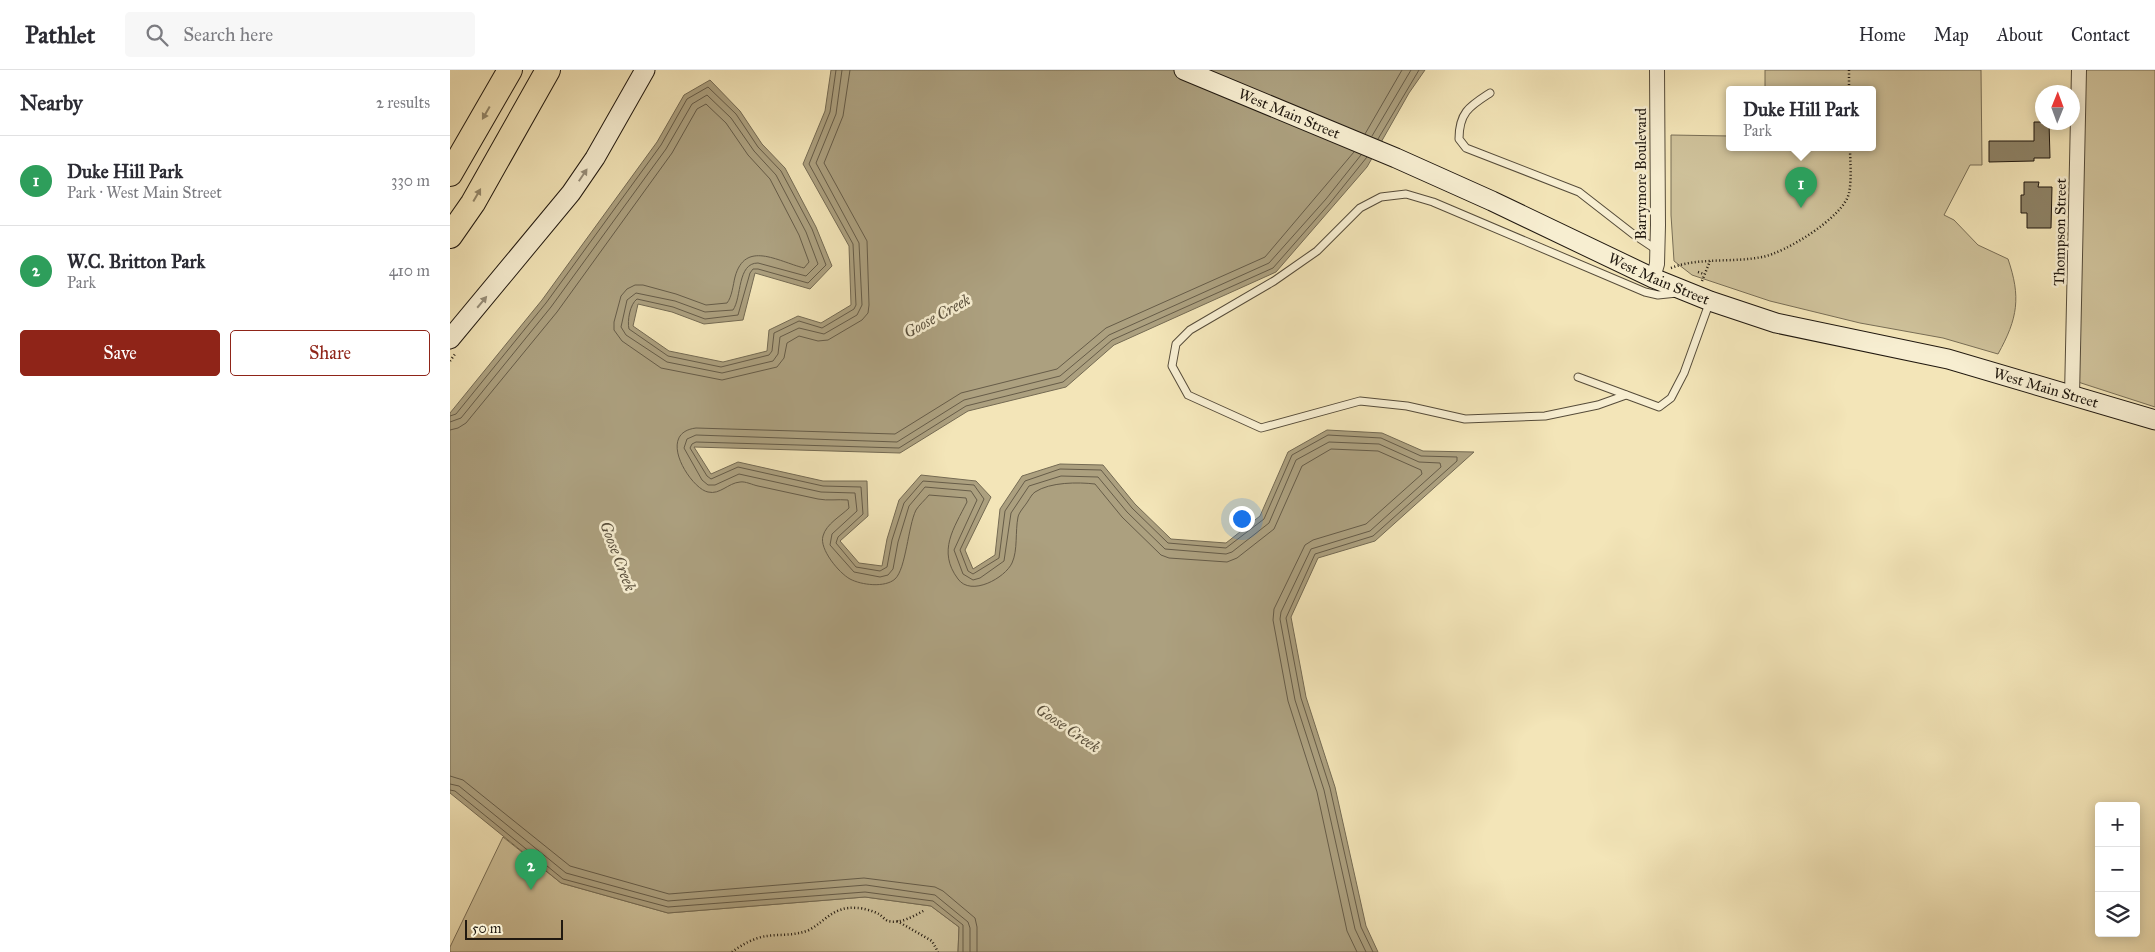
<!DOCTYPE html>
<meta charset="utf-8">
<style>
:root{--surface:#fff;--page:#f7f7f7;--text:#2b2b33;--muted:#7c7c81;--line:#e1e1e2;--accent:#8f2418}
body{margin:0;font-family:"IM FELL Great Primer",serif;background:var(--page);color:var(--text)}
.controls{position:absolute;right:15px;bottom:15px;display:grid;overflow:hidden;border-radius:5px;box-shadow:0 2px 12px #0003}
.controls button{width:45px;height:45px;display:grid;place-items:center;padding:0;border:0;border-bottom:1px solid var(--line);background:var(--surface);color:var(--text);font:25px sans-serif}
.compass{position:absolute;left:1585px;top:15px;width:45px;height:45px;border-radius:50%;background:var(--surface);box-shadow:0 2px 12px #0003;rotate:1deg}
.scale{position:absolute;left:15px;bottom:12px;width:98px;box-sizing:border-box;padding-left:5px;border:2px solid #211910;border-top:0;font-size:14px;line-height:18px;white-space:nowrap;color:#211910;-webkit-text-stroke:4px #f7eed1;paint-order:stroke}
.you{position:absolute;left:791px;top:448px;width:18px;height:18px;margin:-12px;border:4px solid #fff;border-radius:50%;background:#1a73e8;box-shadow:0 0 0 8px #1a73e833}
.badge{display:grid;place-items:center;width:32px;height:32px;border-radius:50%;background:var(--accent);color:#fff;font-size:16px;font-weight:700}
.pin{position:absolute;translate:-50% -41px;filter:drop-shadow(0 1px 2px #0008)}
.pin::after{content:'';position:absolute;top:26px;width:18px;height:15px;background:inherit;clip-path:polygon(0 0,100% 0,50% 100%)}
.popup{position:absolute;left:1276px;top:16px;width:150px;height:65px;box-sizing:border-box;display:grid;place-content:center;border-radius:5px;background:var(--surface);filter:drop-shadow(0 1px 4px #0005);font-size:16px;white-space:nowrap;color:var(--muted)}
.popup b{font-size:19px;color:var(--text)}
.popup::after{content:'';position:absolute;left:50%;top:100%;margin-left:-10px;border:10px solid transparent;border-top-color:var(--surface)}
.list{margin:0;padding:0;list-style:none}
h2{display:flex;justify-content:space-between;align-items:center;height:65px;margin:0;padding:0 20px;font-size:21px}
h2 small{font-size:16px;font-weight:400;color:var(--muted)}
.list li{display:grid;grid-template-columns:32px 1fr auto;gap:15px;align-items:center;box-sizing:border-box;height:90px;padding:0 20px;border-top:1px solid var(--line)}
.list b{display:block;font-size:19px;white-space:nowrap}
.list p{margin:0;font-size:16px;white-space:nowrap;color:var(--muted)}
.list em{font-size:16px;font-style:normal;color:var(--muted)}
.actions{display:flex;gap:10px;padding:15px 20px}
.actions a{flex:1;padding:11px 0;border:1px solid var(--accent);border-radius:5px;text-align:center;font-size:18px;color:var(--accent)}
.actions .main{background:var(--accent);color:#fff}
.icon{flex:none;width:28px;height:28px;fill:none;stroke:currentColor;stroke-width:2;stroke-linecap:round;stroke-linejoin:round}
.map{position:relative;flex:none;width:1705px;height:882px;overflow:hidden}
header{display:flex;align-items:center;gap:30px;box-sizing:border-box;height:70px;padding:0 25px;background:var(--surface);border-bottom:1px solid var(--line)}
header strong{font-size:24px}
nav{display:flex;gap:28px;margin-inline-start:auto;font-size:18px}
.search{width:350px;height:45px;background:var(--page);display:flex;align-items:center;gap:12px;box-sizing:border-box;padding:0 18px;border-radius:5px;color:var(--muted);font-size:19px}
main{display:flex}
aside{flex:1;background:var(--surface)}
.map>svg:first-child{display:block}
.green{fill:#cfc29b;stroke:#786e56}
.water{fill:#aca07f;stroke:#746a53}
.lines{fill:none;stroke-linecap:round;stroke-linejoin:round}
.shore{stroke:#665c48;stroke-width:1}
.building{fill:#8e8367;stroke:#211910}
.lane-casing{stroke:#564c3a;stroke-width:9}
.street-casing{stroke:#564c3a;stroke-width:16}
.secondary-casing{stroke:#211910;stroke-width:21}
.highway-casing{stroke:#211910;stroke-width:26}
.path{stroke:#211910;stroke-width:2.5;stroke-dasharray:1 2.5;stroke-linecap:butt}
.lane{stroke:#f7eed1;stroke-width:7}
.street{stroke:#f7eed1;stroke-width:14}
.secondary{stroke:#f7eed1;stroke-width:19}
.highway{stroke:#f3e5b8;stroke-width:24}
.oneway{fill:#94896c}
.oneway2{fill:#978e7a}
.labels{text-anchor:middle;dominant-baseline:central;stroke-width:5;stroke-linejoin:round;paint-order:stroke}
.street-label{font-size:15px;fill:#211910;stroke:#f7eed1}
.water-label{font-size:16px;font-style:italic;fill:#594f3c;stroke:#f7eed1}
</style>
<header>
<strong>Pathlet</strong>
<div class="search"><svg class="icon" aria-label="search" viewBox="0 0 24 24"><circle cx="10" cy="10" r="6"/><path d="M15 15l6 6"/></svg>Search here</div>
<nav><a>Home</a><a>Map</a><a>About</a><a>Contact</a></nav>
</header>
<main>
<aside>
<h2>Nearby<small>2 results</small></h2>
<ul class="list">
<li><span class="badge" style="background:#2e9e5b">1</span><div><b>Duke Hill Park</b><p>Park · West Main Street</p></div><em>330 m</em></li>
<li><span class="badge" style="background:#2e9e5b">2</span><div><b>W.C. Britton Park</b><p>Park</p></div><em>410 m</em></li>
</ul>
<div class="actions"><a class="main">Save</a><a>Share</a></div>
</aside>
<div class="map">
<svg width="1705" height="882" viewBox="0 0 1705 882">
<rect width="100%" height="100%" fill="#f3e5b8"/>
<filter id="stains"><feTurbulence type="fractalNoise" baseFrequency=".004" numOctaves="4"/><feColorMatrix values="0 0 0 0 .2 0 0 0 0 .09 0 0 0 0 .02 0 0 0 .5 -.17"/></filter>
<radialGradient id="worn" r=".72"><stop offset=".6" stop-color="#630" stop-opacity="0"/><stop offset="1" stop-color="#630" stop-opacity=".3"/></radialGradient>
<g class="green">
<path d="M1315,0H1531L1532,95H1520L1494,145L1504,150L1528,175L1558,189C1571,227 1568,248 1548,284L1493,268L1410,253L1320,231L1242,205L1224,191L1221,145V65L1280,66V77H1422V19H1315Z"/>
<polygon points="1634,0 1705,0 1705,337 1628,312"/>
<polygon points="53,767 111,813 218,843 415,827 481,836 509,857 508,882 0,882 0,877"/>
</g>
<polygon class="water" points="381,0 975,0 959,23 917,97 826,202 664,275 616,317 518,341 450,383 244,377 261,404 288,392 373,411 417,411 418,446 390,471 409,493 432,496 437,469 449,430 471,405 526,411 541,427 515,480 523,499 545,485 550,439 572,406 610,394 653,395 685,434 721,469 776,473 810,446 838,382 877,360 932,363 973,381 1024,382 925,471 868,488 841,547 856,627 885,717 916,856 928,882 508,882 509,857 481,836 415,827 218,843 111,813 0,723 0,343 92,230 207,72 234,25 260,10 290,41 312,74 335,98 366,157 382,196 360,219 305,203 293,250 254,254 222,242 188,234 183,256 219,281 273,292 317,281 319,260 348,246 371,253 401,235 399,176 353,94 375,41"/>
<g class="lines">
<g class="shore">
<polyline points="915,64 952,0"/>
<polyline points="922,66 961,0"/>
<polyline points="928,69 969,0"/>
<path d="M904,82L815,187L656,258L607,299L511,323L445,364L246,358C205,363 241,419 258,422C270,425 278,413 290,412C295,411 303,415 308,416C328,420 348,425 368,429C378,431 388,429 398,430L399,438C391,446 376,454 373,466C369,479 389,503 400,509C411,515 435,518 445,509C456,499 458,456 466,440C469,435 475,430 479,425L516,428L517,432C504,458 487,481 508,509C521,527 555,508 562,493C568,480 565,462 568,447C569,442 575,436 578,431C580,428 582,424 585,422C600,412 628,412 645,414L672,447L711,485L719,488L777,492L787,488L824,459L852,396L881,379L928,381L971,400L972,404L916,454L863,470L855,475L824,539L823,550L838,631L867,722L897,861L907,882"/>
<polyline points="911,85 876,129 819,193 659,265 610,306 514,330 447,372 246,365 237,369 234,378 252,410 258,415 265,415 289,404 371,422 405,423 407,441 382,464 380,475 404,502 430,507 438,505 443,499 448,472 459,436 475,417 521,421 527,430 504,480 513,504 523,510 530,508 554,491 561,443 579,416 611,406 648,407 677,442 715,479 776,484 782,482 819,453 846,390 879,372 929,374 969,392 990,393 991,397 920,461 861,479 831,542 830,549 845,630 874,720 905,859 916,882"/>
<polyline points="917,87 880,133 823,198 662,270 613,312 516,336 449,378 246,372 242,374 240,378 257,406 261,409 288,397 373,416 411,417 413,444 388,467 386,473 406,497 430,501 437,497 442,470 454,433 473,411 524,415 534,429 510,480 518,501 523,504 549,488 555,441 575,411 610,399 651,400 682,438 718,473 776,478 814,449 842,385 878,365 931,368 971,386 1007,387 1007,391 923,466 865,484 836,548 851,628 880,718 911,857 923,882"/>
<path d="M0,346L6,344L96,233L211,75L237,29L258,17L286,44L308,77L331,101L362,159L376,195L358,213L308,199H303L300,203L288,245L255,249L223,237L187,229C180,234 177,251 179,259L218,286L271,297L319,285L322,281L324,263L349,251L372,258L404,239L406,235L403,174L359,94L380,42L386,0"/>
<path d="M0,352L11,348L101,237L216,79L242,34L257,25L281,48L304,81L326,105L356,162L368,194L356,206L308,193C287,193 292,227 283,240L255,242L225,231L186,223L177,230L171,257L176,265L217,292L272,303L323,291L328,284L330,267L349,258L374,264L407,245L412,235L409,173L366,93L386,44L392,0"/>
<path d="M0,360L8,358L16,353L107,242L222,83L247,39L256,34L276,53L298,85L320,109L349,165L359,192L354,198C327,191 295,170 285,207C283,215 282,227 277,233L256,235L226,224L193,215H185L177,219L171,226L164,252V260L172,271L211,298L272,310L327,297L334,288L337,273L349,266L368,271L378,270L412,250L418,243L419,235L417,171L374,93L393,46L400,0"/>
<polyline points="0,706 13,710 120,796 219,824 414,808 485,817 493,821 525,848 527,857 527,882"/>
<polyline points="0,714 9,716 116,803 218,831 416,815 485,825 518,852 520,858 520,882"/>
<polyline points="0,720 5,721 113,809 218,837 415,822 483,831 513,855 513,882"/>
</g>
</g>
<g class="building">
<polygon points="1584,52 1599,52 1600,88 1584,88 1584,91 1539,92 1539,71 1584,71"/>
<polygon points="1574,112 1589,112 1588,117 1602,117 1601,158 1577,158 1577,143 1571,143 1571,125 1574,125"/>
</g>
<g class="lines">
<defs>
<g id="lane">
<path d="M1040,23C1020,36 1009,42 1009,69L1016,78L1129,122L1183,164L1207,180"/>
<polyline points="1128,307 1209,337 1221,328 1234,303 1260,231"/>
<polyline points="1176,325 1148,335 1095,346 1015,349 957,336 910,331 811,358 738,325 722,296 726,274 740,260 824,211 867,181 910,138 931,127 956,124 983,132 1195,222 1208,225 1227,223"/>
</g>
<g id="street">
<polyline points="1203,208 1207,194 1208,155 1207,0"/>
<polyline points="1622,326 1629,0"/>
</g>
<g id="secondary">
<path id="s1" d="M734,0L946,88L1042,131L1203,208L1260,231L1326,253L1498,289L1705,350"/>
<polyline points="0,269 121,123 145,88 195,0"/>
</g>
<g id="highway">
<polyline points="0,104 60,0"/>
<polyline points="0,166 23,133 98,0"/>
</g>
</defs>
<use href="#lane" class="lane-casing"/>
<use href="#street" class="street-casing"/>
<use href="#secondary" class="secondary-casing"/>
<use href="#highway" class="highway-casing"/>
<g class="path">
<polyline points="1399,0 1399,19"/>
<path d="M1221,198C1249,187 1282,193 1312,187C1335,183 1394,147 1399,123C1402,109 1400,91 1400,77"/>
<polyline points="1248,202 1254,204"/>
<polyline points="1252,211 1260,191"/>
<polyline points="0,291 5,284"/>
<polyline points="447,851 482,871 488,882"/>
<path d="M282,882C291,875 306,867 317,866C331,864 345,866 359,860C376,851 383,836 407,838C413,838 423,841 429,844C432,846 435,850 438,851C451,854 464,846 475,840"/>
</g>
<use href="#lane" class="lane"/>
<use href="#street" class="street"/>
<use href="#secondary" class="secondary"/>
<use href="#highway" class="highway"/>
</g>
<defs><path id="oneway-solid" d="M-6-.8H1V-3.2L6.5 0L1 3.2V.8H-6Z" transform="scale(1.25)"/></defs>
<g class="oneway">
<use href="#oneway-solid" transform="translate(36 43) rotate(120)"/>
<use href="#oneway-solid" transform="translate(27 125) rotate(-60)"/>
</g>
<g class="oneway2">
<use href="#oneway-solid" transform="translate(133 105) rotate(-56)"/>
<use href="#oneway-solid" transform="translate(32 232) rotate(-50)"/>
</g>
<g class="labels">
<g class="street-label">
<text stroke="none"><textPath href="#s1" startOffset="114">West Main Street</textPath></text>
<text transform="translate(1191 104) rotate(-90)">Barrymore Boulevard</text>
<text transform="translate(1610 162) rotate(-89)">Thompson Street</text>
<text stroke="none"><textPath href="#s1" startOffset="519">West Main Street</textPath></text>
<text stroke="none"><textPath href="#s1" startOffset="922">West Main Street</textPath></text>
</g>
<g class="water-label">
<text transform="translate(487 246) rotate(-29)">Goose Creek</text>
<text transform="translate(168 486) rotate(69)">Goose Creek</text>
<text transform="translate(618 658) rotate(34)">Goose Creek</text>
</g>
</g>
<rect width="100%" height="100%" filter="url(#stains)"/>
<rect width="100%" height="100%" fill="url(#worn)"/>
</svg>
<div class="controls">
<button>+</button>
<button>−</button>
<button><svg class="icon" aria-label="layers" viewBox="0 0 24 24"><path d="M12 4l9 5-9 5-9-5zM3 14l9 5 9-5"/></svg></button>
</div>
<svg class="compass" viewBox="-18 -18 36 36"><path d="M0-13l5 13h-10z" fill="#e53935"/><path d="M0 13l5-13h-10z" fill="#7c7c81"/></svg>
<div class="scale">50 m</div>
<div class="you"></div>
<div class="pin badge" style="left:1351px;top:138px;background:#2e9e5b">1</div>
<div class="popup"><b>Duke Hill Park</b>Park</div>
<div class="pin badge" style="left:81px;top:820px;background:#2e9e5b">2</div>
</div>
</main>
